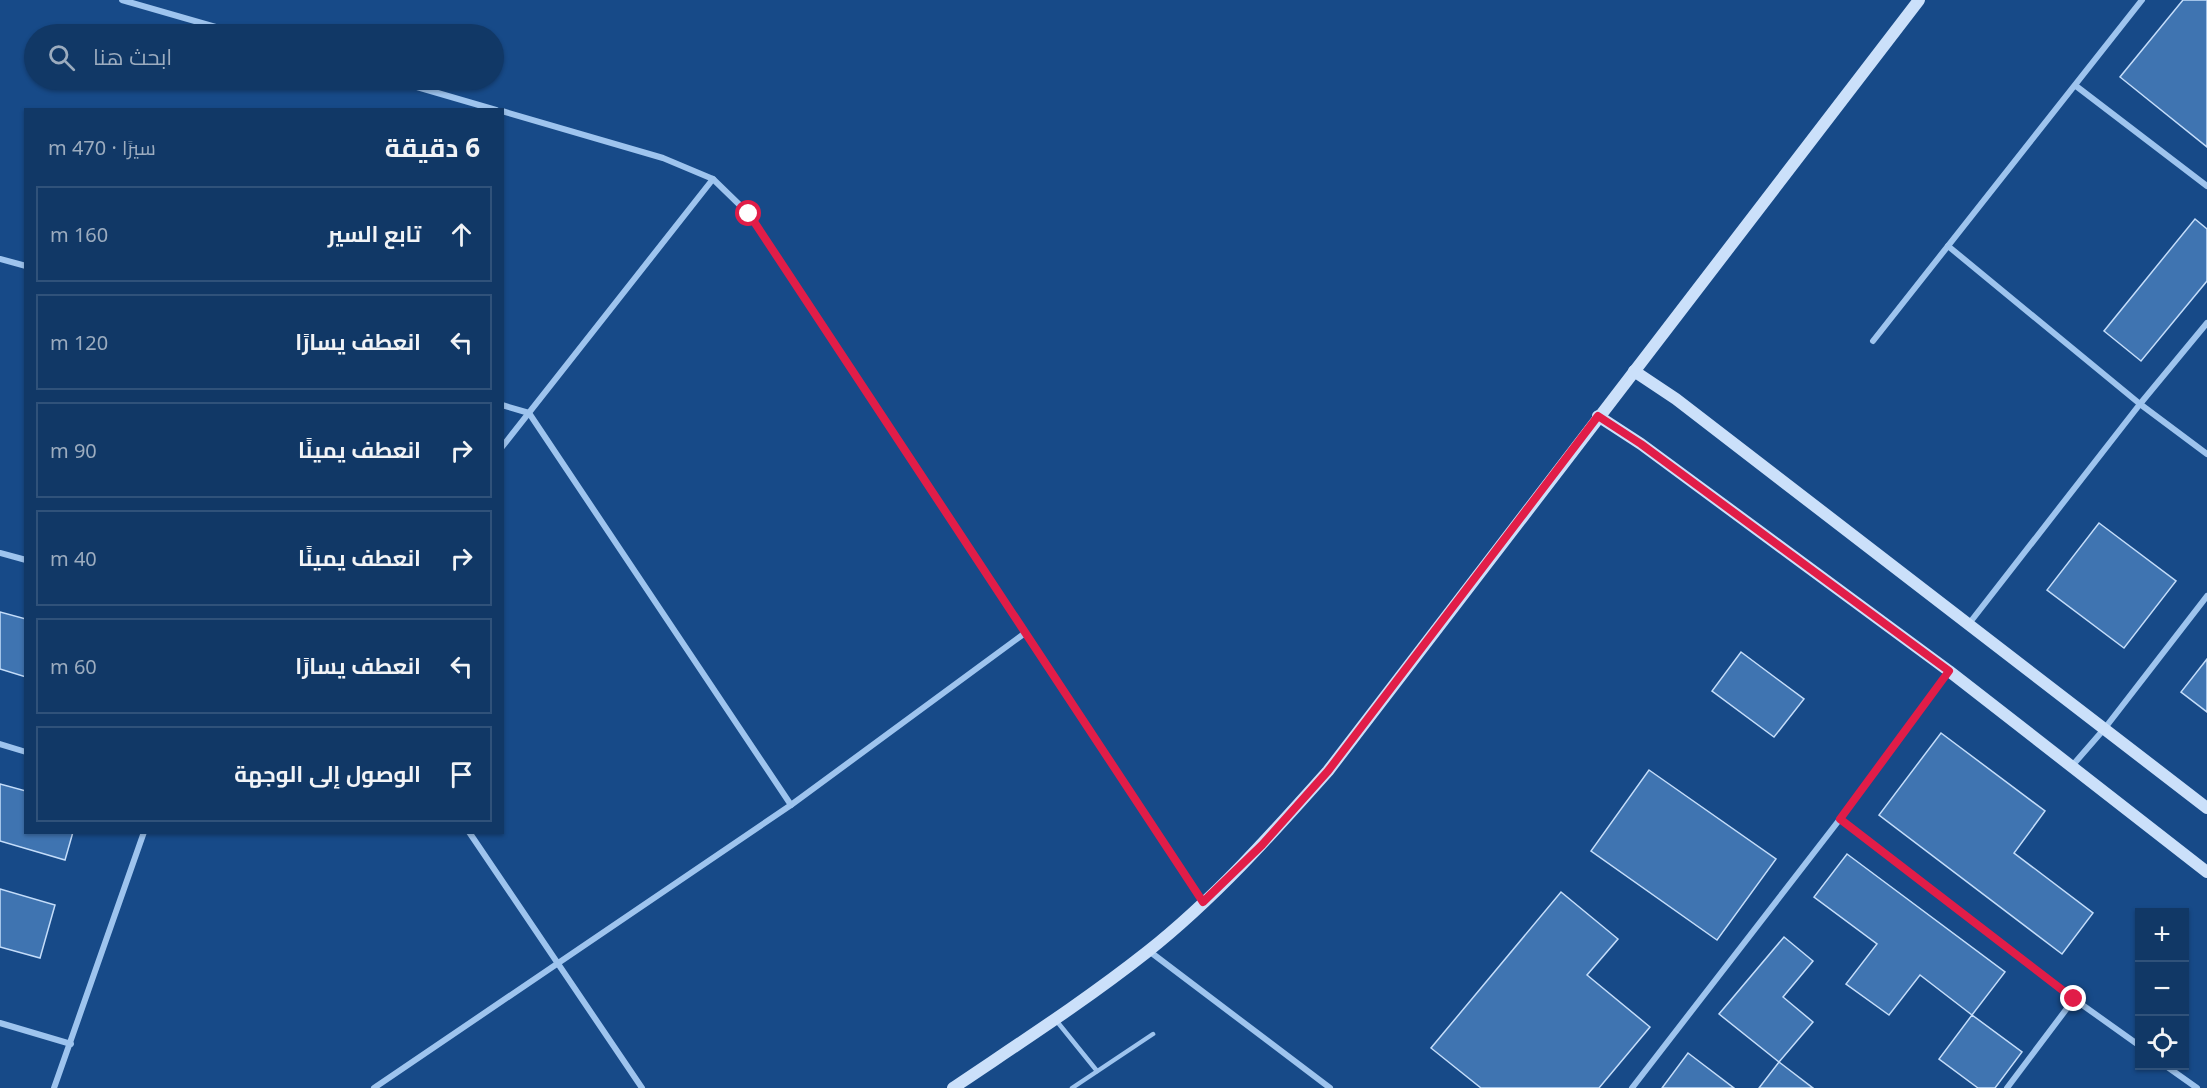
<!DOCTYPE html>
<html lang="ar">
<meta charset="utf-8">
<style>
:root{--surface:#113866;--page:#1a3f6c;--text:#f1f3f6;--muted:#9cacbf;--line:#30527a}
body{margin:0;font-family:"Noto Sans",Cairo,sans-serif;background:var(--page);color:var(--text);direction:rtl}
.controls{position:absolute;right:18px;bottom:18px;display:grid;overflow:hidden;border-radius:0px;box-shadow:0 2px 4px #0004}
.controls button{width:54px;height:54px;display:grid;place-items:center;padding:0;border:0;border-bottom:2px solid var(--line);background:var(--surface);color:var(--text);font:30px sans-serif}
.stop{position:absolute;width:18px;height:18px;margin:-14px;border:4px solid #e11d48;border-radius:50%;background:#fff}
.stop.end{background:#e11d48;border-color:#fff;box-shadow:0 2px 6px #0008}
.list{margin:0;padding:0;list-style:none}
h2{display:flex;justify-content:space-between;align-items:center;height:78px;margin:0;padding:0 24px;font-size:26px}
h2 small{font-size:20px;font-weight:400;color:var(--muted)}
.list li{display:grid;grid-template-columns:39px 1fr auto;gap:18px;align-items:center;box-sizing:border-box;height:96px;margin:0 12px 12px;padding:0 12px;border:2px solid var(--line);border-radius:0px}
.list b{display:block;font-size:22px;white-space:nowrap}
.list em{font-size:20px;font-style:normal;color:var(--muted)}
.icon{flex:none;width:33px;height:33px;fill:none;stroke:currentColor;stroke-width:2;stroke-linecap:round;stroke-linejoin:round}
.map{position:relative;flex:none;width:2207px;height:1088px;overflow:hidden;direction:ltr}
.search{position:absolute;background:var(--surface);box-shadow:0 2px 4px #0004;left:24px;top:24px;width:480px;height:66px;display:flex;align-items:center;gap:15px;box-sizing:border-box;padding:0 21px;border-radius:33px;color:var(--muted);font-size:22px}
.panel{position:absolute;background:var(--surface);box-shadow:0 2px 4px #0004;left:24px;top:108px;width:480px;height:726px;border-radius:0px;direction:rtl}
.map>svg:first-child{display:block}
.building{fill:#3f74b1;stroke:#c4ddfa;stroke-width:1.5}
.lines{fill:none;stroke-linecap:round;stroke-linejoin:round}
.lane{stroke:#9ec4ee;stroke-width:4.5}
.street{stroke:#9ec4ee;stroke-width:6}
.secondary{stroke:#cbe0fa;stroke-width:12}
.route{stroke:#e11d48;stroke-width:8}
</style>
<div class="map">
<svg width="2207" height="1088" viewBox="0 0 2207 1088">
<rect width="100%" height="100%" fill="#174a88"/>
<g class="building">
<polygon points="2183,0 2207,0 2207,147 2120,77"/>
<polygon points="2195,219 2207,229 2207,281 2141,361 2104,331"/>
<polygon points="2099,523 2176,581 2124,648 2047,590"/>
<polygon points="0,612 26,619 26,677 0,669"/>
<polygon points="1741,652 1804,699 1774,737 1712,691"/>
<polygon points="2207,659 2207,712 2181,692"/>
<polygon points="1941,733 2045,811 2014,853 2093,913 2062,954 1879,815"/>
<polygon points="1649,770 1776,859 1717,940 1591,851"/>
<polygon points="0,784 26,791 26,832 73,832 65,860 0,841"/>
<polygon points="1847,854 2005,972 1972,1015 1920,975 1889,1015 1846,984 1877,944 1814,897"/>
<polygon points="0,889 55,905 40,958 0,947"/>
<polygon points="1561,892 1618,939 1587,975 1650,1027 1599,1088 1481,1088 1431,1048"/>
<polygon points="1784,937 1813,961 1783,997 1813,1022 1779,1062 1719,1014"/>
<polygon points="1972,1015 2022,1052 1995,1088 1978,1088 1939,1059"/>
<polygon points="1688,1053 1734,1088 1662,1088"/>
<polygon points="1779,1062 1813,1088 1759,1088"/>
</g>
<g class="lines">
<g class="lane">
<polyline points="1055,1019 1097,1071"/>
<polyline points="1072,1088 1153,1034"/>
</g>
<g class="street">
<polyline points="122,0 240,34"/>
<polyline points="393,80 496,110"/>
<polyline points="2076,86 2207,186"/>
<polyline points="502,111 663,158 713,179 749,214 1203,902"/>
<polyline points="1948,246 2140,404 2207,454"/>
<polyline points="0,259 26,266"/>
<polyline points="1873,341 2142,0"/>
<polyline points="502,405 529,413 791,805"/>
<polyline points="502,447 713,179"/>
<polyline points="0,553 26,560"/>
<polyline points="1968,625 2140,404 2207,323"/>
<polyline points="0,744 26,752"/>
<polyline points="2072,766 2105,728 2207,596"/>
<polyline points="1840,819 2074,999 2140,1046"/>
<polyline points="469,832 642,1088"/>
<polyline points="1149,951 1330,1088"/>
<polyline points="0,1023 71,1044"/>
<polyline points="2166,1066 2197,1088"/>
<polyline points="54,1088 144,832"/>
<polyline points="374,1088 791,805 1025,633"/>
<polyline points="1632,1088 1840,819 1949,671"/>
<polyline points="2007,1088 2074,999"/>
</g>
<g class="secondary">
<polyline points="1634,371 1676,399 2207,808"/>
<polyline points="1598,416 1641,444 1949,671 2207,872"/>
<path d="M953,1088C1018,1044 1085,1001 1147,952C1214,899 1271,835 1328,771L1919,0"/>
</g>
</g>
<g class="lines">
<polyline class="route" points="749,214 1203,902 1262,845 1328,771 1598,416 1641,444 1949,671 1840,819 2074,999"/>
</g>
</svg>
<div class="controls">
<button>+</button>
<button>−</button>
<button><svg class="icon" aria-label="locate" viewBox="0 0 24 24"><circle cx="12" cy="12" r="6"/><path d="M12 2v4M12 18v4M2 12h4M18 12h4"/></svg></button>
</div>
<div class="stop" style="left:749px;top:214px"></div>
<div class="stop end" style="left:2074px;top:999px"></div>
<div class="search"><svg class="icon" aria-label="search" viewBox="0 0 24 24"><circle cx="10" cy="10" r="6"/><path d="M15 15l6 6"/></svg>ابحث هنا</div>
<section class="panel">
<h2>6 دقيقة<small>سيرًا · 470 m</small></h2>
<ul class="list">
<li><svg class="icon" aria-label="ahead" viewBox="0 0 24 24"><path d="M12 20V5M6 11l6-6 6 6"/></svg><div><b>تابع السير</b></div><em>160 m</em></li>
<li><svg class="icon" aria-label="left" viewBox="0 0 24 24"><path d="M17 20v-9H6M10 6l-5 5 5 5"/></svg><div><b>انعطف يسارًا</b></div><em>120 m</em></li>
<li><svg class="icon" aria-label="right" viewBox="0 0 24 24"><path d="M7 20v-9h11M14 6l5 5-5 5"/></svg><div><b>انعطف يمينًا</b></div><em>90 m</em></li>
<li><svg class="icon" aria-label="right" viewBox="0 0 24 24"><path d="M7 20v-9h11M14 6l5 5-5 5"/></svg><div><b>انعطف يمينًا</b></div><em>40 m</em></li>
<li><svg class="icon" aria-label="left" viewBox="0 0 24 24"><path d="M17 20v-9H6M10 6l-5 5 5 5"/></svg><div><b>انعطف يسارًا</b></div><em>60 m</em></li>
<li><svg class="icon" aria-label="arrive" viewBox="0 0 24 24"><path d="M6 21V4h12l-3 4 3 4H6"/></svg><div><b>الوصول إلى الوجهة</b></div></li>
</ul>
</section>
</div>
